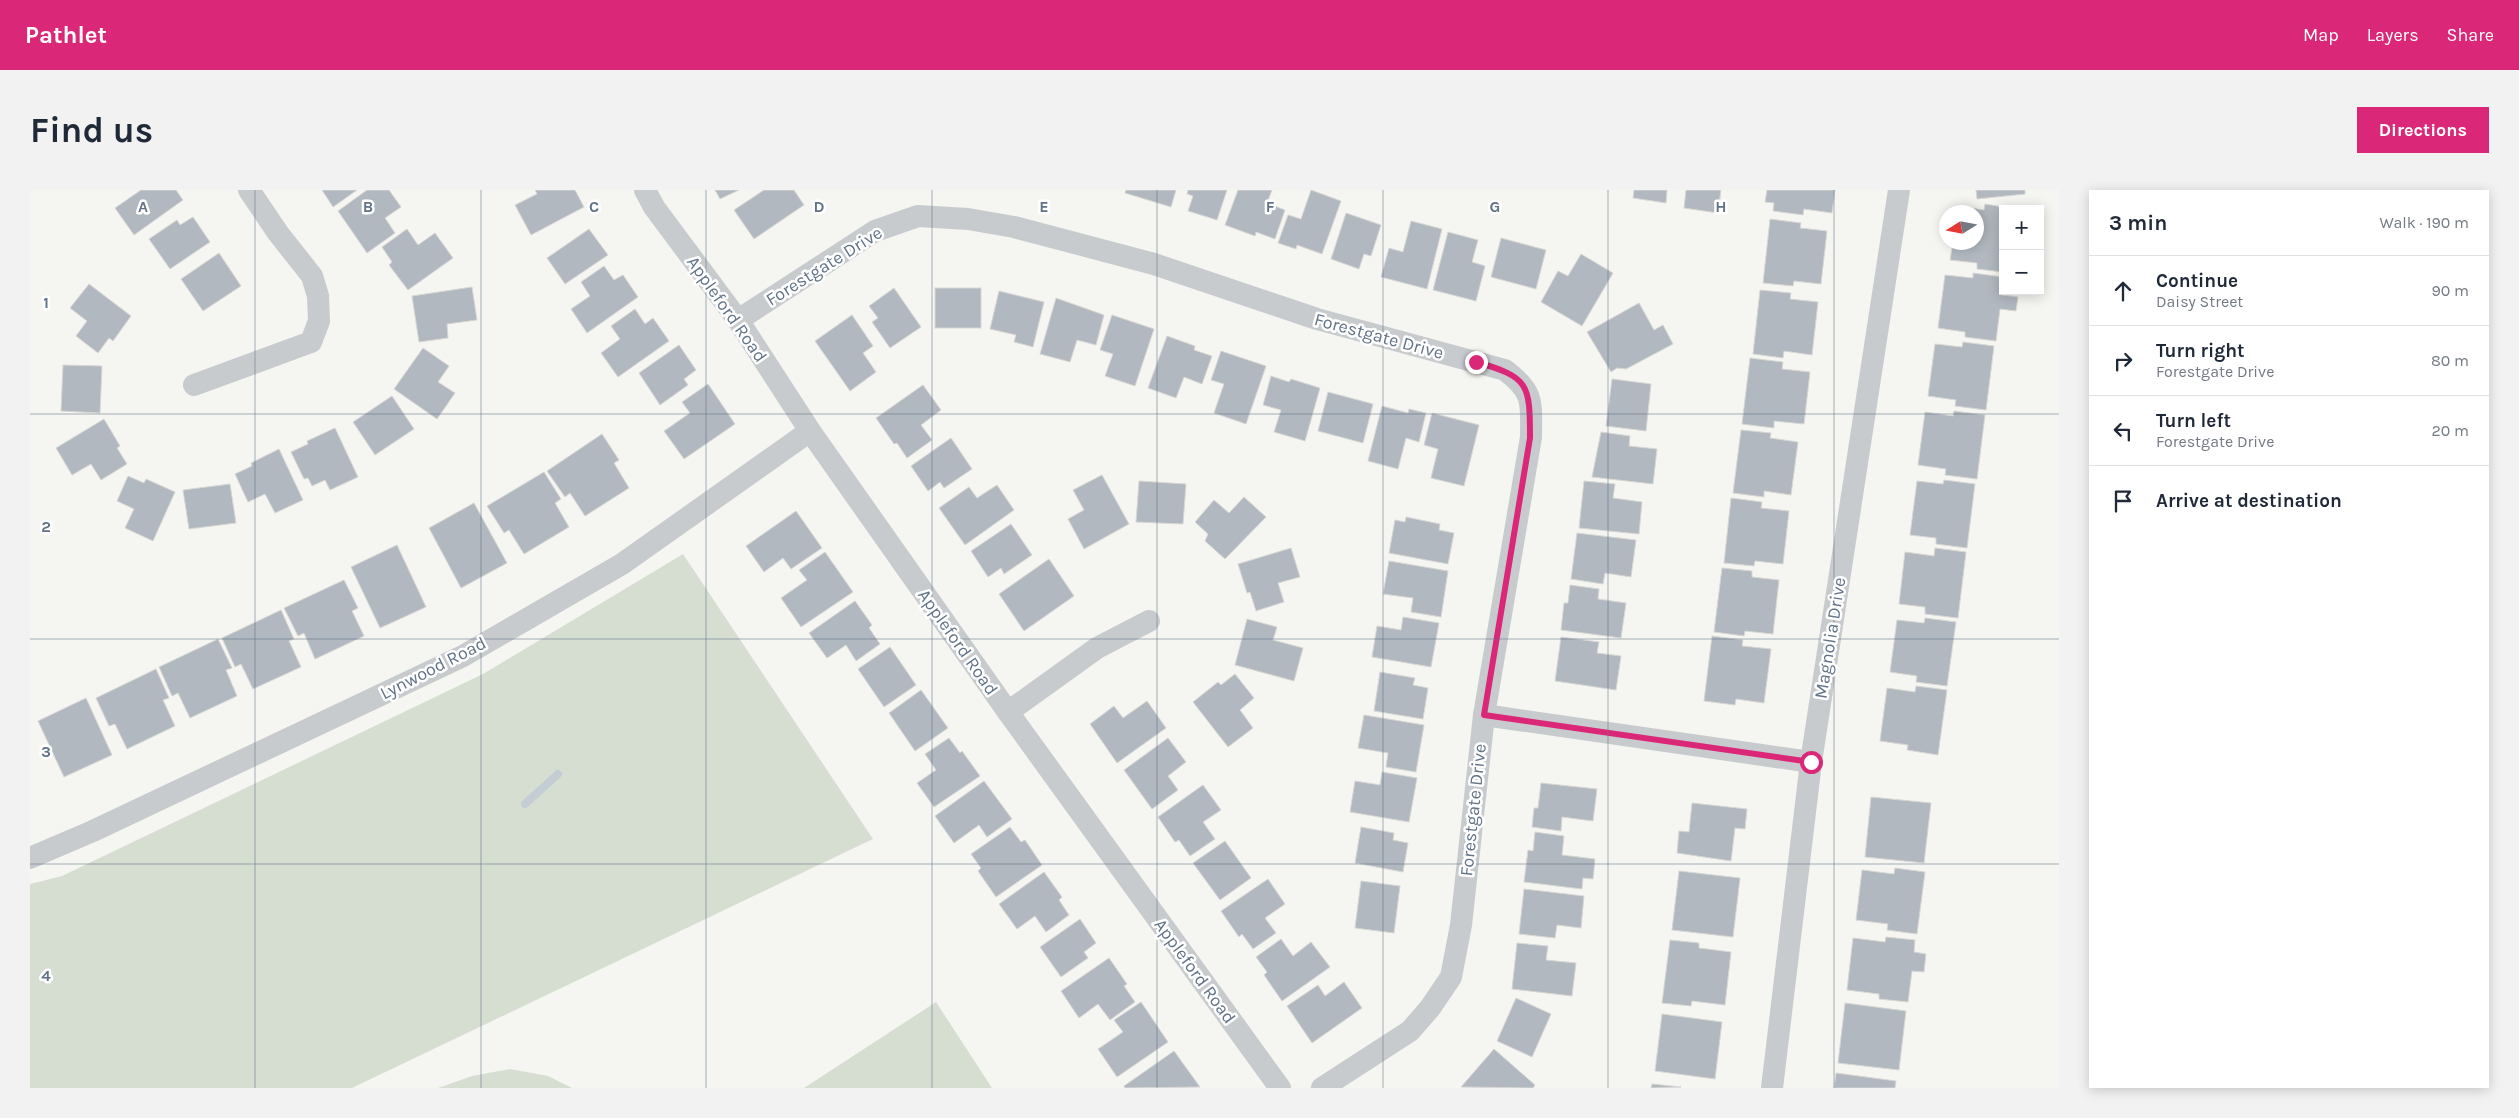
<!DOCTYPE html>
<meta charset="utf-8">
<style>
:root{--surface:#fff;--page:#f2f2f3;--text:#1f2937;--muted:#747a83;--line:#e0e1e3;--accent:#db2777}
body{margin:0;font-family:Karla,sans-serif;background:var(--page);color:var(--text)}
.controls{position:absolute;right:15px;top:15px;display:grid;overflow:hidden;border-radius:0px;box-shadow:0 2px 12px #0003}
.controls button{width:45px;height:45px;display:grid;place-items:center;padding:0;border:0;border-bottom:1px solid var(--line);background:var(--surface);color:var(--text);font:25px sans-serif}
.compass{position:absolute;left:1909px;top:15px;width:45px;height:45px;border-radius:50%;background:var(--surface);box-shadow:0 2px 12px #0003;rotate:259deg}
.stop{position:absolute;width:15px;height:15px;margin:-11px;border:4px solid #db2777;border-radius:50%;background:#fff}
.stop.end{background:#db2777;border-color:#fff;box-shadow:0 1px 5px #0008}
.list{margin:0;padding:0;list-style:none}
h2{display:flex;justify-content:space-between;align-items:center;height:65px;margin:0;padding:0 20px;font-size:21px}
h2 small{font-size:16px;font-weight:400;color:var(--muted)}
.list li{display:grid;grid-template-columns:32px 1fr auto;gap:15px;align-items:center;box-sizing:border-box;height:70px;padding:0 20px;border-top:1px solid var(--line)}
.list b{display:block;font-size:19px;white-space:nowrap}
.list p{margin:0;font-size:16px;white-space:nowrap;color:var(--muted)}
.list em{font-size:16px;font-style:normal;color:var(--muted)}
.icon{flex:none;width:28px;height:28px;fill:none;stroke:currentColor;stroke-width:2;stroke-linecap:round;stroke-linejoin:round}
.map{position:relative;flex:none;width:2029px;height:898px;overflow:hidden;border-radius:0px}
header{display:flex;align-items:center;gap:30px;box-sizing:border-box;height:70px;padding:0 25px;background:var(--accent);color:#fff}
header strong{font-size:24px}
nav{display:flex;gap:28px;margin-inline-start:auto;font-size:18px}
.intro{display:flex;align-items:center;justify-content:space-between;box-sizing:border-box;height:120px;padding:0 30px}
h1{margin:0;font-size:35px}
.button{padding:12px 22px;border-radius:0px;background:var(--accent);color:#fff;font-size:18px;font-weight:700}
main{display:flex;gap:30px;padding:0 30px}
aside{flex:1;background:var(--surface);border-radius:0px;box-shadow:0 2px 12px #0003}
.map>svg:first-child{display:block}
.green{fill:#d6ded2}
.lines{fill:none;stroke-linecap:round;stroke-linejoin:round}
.stream{stroke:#c4cdd3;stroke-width:8}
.building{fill:#b1b8bf;stroke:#d7d7d4}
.minor{stroke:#c8cbce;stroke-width:22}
.route{stroke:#db2777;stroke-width:6}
.grid{fill:none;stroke:#617386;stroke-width:1;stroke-opacity:0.55}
.labels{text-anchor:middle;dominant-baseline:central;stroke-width:5;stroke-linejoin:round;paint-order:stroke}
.street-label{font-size:18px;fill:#617386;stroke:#fff}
.grid-label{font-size:16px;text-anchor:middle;font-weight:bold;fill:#617386;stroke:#fff;stroke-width:5;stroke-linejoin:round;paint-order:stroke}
</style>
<header>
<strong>Pathlet</strong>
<nav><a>Map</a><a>Layers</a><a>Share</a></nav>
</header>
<div class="intro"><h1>Find us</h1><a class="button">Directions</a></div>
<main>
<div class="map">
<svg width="2029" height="898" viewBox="0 0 2029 898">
<rect width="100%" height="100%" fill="#f5f6f1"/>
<g class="green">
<polygon points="653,364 843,649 322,898 0,898 0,694 32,686 453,484"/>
<polygon points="906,812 962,898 774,898"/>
<polygon points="480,879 518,886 542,898 408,898 442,886"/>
</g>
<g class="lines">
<polyline class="stream" points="495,614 528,584"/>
</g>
<g class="building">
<polygon points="111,0 146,0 153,10 104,45 85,18"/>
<polygon points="292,0 327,0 303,17"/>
<polygon points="337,0 359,0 371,17 355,28 365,43 337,63 308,21"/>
<polygon points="505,0 545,0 554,17 501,45 485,15 507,4"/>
<polygon points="685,0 709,0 690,9"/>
<polygon points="734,0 764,0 774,15 724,49 704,20"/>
<polygon points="1096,0 1146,0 1141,17 1095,3"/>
<polygon points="1158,0 1197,0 1187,30 1158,21 1163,6 1157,4"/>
<polygon points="1208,0 1242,0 1237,13 1255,20 1245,49 1226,42 1225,46 1195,35"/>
<polygon points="1281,0 1311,11 1292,64 1267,55 1266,59 1248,53 1258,25 1271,29"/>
<polygon points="1604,0 1637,0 1636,13 1603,8"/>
<polygon points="1656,0 1691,0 1688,23 1654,18"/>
<polygon points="1737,0 1805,0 1802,23 1774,19 1773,25 1743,21 1744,13 1735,12"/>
<polygon points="1946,0 1995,0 1995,4 1947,9"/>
<polygon points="1955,14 1986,19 1973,19 1973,82 1947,79 1947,73 1920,70 1923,52 1946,52 1946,22 1927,22 1928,16 1954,20"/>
<polygon points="1316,23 1351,35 1341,66 1334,64 1329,79 1301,69"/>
<polygon points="163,27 180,52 140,79 119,49 147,30 150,35"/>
<polygon points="1740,29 1771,33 1770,38 1797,41 1791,94 1764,91 1763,96 1733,93"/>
<polygon points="1381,31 1412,39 1397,99 1351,87 1359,58 1373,62"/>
<polygon points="377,39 388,55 405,43 423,68 378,100 359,75 362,72 352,57"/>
<polygon points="559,39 578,65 535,94 517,68"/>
<polygon points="1418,42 1448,50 1442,72 1455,76 1446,111 1403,100"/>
<polygon points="1471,48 1516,60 1506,99 1461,87"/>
<polygon points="189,63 211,96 173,121 151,89"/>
<polygon points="1551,64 1583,83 1552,136 1511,112 1528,81 1538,86"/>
<polygon points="574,76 584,90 593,85 608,107 557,143 541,119 560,106 551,92"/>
<polygon points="1943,83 1973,87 1972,105 1988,107 1986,121 1970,119 1966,151 1935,147 1935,142 1908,138 1915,85 1943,88"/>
<polygon points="59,94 101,126 83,151 79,148 68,163 46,146 57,131 40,118"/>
<polygon points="442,97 447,130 417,134 418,148 389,152 382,106"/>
<polygon points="864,98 891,137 860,158 842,132 848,128 839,116"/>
<rect x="905" y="98" width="46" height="40"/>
<polygon points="1730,100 1761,103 1760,109 1788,112 1782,165 1754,161 1753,168 1723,164"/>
<polygon points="969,101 1014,112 1003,157 984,152 986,145 960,139"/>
<polygon points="1026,108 1074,125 1066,155 1047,150 1040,172 1010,164"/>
<polygon points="1609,113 1624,140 1633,135 1643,154 1596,179 1587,178 1581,182 1557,142"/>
<polygon points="605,119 615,134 623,128 639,151 588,187 571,163 590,149 581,136"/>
<polygon points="822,125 843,156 833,163 846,182 820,201 785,151"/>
<polygon points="1082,125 1124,139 1105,196 1075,186 1083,164 1070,160"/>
<polygon points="1137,146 1165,156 1164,160 1182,166 1172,194 1154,187 1146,208 1118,198"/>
<polygon points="1933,152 1964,156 1956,220 1925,216 1926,210 1898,206 1905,154 1932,157"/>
<polygon points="649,155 666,180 654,189 658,195 630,215 609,183"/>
<polygon points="393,158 419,176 408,192 425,203 407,229 364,199"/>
<polygon points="1191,161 1236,176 1216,234 1184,223 1194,194 1181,190"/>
<polygon points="1720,168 1753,172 1752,179 1780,182 1774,234 1744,231 1744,238 1712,234"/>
<polygon points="33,175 72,176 70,223 31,221"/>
<polygon points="1241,186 1259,192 1261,189 1290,198 1275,251 1244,242 1251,220 1233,215"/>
<polygon points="1582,189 1621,194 1616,241 1576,236"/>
<polygon points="678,194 705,234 654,269 634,241 660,223 652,212"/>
<polygon points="893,195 911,220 891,235 902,250 877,268 867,253 864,254 846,228"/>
<polygon points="1298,202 1343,214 1333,253 1288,241"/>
<polygon points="362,206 384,239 345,265 323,232"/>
<polygon points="1352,216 1378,223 1379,219 1396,223 1389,252 1376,248 1368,279 1338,271"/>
<polygon points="1924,221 1955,225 1947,289 1915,285 1916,279 1888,275 1895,222 1923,226"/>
<polygon points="1402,223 1449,235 1434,296 1401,288 1408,259 1394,255"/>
<polygon points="74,229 90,256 87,258 97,274 71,290 61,274 42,285 26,258"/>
<polygon points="305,238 328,287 300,300 295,290 282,296 278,288 274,289 261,262 278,254 277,251"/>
<polygon points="1711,240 1741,243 1740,248 1768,252 1761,305 1734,301 1734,307 1703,303"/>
<polygon points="1571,242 1600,246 1599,256 1627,259 1623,294 1562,287"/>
<polygon points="572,244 589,270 584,273 599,298 555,326 540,303 535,307 517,281"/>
<polygon points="921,248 942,279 914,298 910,292 898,301 881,276"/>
<polygon points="249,259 273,310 245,323 235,304 218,312 205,284 222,276 221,273"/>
<polygon points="514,282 531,309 525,313 539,337 494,364 479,340 474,343 457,316"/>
<polygon points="1072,285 1099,334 1054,359 1038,329 1054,320 1043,300"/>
<polygon points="98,286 114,293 116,289 145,302 123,351 95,338 104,319 87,311"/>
<polygon points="1914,290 1945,294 1937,358 1906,354 1906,348 1880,345 1887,291 1913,294"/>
<polygon points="1109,291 1156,294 1153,334 1106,332"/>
<polygon points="1554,291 1585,294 1583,308 1612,312 1609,344 1549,338"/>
<polygon points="200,294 206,333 159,339 153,300"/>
<polygon points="967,295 984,320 935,355 909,318 939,297 947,308"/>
<polygon points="1214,307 1236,327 1195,369 1175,351 1178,344 1165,332 1184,310 1199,323"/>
<polygon points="1701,308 1732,312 1731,318 1759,321 1753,374 1725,371 1724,376 1694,373"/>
<polygon points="444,313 477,373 431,398 399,338"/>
<polygon points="766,321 792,358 761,379 753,368 734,382 716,356"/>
<polygon points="1376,327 1410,334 1409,340 1424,343 1418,374 1359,363 1365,330 1375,332"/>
<polygon points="981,334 1002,365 974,384 971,378 958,387 941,361"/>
<polygon points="1547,343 1606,350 1601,387 1575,383 1573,394 1541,389"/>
<polygon points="367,355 396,417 350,438 321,377"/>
<polygon points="1261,358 1270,387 1248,393 1254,412 1226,421 1220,402 1217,403 1208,374"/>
<polygon points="1905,358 1936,362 1928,428 1895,424 1895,417 1869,414 1875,362 1904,366"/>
<polygon points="795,362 823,402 771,437 751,408 777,390 769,380"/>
<polygon points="1019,369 1044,406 994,441 969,404"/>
<polygon points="1359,371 1418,381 1411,427 1381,422 1383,408 1353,404"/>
<polygon points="1692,378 1722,381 1722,387 1749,390 1743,444 1715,441 1714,446 1684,442"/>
<polygon points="314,390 328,418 322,421 334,446 285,469 274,443 268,446 254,418"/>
<polygon points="1540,395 1569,399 1568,409 1596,413 1591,448 1531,440 1534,413 1538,413"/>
<polygon points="825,411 842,435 839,438 850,454 826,471 816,455 797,468 779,443"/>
<polygon points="251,420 264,449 259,451 271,477 223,499 211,474 205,477 192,448"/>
<polygon points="1373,427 1409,433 1401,477 1342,467 1347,436 1371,440"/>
<polygon points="1895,428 1926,432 1917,496 1886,492 1887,486 1860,482 1867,430 1894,433"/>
<polygon points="1217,429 1247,437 1243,450 1273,458 1264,491 1205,475"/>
<polygon points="1682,446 1713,450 1712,456 1741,459 1734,513 1706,509 1705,515 1674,511"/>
<polygon points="1531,447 1569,452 1567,463 1591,466 1586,500 1525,491"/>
<polygon points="188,449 202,478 196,480 207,506 160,528 148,503 142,506 129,477"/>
<polygon points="860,457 886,495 854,517 828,479"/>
<polygon points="126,479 139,508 133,510 145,536 97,559 85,534 79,536 66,508"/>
<polygon points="1350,482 1385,488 1383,495 1398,498 1393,529 1344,521"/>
<polygon points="1205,484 1224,508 1210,520 1223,538 1198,557 1163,512 1188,492 1191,495"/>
<polygon points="1886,496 1917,500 1908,565 1877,560 1878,555 1850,551 1857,498 1885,502"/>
<polygon points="891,500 918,538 885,561 859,523"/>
<polygon points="56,508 82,565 34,587 8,531"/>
<polygon points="1117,511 1136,538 1087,573 1060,534 1084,516 1093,528"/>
<polygon points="1334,525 1394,535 1386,582 1356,577 1358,563 1328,558"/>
<polygon points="919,548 930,563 932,561 950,586 904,617 887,593 906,580 895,564"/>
<polygon points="1138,548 1156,572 1138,586 1148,600 1122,619 1094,580"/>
<polygon points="1352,582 1387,588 1379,632 1320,622 1325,591 1350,595"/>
<polygon points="954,591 982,629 957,647 949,635 924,653 905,626"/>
<polygon points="1511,593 1567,599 1563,631 1532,627 1531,641 1502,637 1504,618 1508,618"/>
<polygon points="1173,595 1191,620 1173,632 1185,649 1160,666 1149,650 1145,652 1128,627"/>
<polygon points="1841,607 1901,613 1894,673 1835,667"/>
<polygon points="1662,613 1717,619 1715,639 1705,638 1701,671 1647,663 1649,641 1659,642"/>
<polygon points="980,637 991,652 995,650 1012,675 966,707 948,681 951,678 941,664"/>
<polygon points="1331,637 1364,643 1363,650 1378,653 1373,682 1325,673"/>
<polygon points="1505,642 1534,646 1532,665 1565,669 1563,689 1553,688 1552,699 1494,692 1498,660 1503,661"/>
<polygon points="1195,651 1221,688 1190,710 1163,673"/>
<polygon points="1865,678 1895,682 1887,744 1857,740 1858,734 1826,730 1832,680 1864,684"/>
<polygon points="1649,681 1710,688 1703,747 1642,740"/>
<polygon points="1014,682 1032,707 1029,710 1039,725 1016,742 1005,726 987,739 969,714"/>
<polygon points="1238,689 1255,714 1235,728 1246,743 1223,759 1212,744 1209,747 1191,721"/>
<polygon points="1331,691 1370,696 1364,743 1325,738"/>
<polygon points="1494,699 1554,706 1551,738 1527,735 1525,748 1489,744"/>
<polygon points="1050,729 1066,753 1054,762 1058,768 1031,787 1010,757"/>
<polygon points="1856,747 1885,750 1884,762 1896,764 1894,782 1882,781 1878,812 1849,809 1849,804 1817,800 1823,748 1855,752"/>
<polygon points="1251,749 1263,766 1281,752 1300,777 1252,811 1234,785 1237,782 1226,767"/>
<polygon points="1640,750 1669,753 1669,758 1701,762 1695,815 1662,811 1661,816 1632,813"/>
<polygon points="1487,753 1518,756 1516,770 1546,773 1542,806 1482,799"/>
<polygon points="1079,768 1097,794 1094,796 1105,812 1080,830 1068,814 1049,828 1031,801"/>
<polygon points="1314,792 1332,818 1282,853 1257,816 1288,795 1295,806"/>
<polygon points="1486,808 1521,824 1502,867 1467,851"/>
<polygon points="1111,812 1138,852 1087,887 1068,859 1093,842 1084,830"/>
<polygon points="1815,813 1876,821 1869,880 1808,873"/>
<polygon points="1632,824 1692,832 1685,889 1625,881"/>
<polygon points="1464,859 1505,895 1503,898 1431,897"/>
<polygon points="1144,861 1170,897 1095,898 1094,896"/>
<polygon points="1806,883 1866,891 1865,898 1804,898"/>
<polygon points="1622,894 1651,897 1621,898"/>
</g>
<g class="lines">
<g class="minor">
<polyline points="615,0 624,17 708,130 780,241 978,522 1250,898"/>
<path d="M708,130L845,41L888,26L938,29L984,37L1124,74L1287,129L1475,180C1505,203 1501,212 1501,247L1454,525L1431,735L1421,787L1400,818L1380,841L1292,898"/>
<polyline points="164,195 281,152 289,131 288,106 282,86 248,43 219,0"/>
<polyline points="978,522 1067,458 1119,431"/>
<polyline points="1454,525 1781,572"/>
<polyline points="0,668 63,641 433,466 592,374 780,241"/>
<polyline points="1742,898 1781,572 1869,0"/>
</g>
</g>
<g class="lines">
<path class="route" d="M1446,172C1499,187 1500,194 1500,248L1454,525L1781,572"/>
</g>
<path class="grid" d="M225,0V898M451,0V898M676,0V898M902,0V898M1127,0V898M1353,0V898M1578,0V898M1804,0V898M0,224H2029M0,449H2029M0,674H2029"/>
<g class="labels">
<g class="street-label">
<text transform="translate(794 76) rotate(-32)">Forestgate Drive</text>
<text transform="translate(697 119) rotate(55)">Appleford Road</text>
<text transform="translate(1349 146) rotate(15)">Forestgate Drive</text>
<text transform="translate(1800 448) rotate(-81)">Magnolia Drive</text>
<text transform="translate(928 452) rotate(55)">Appleford Road</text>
<text transform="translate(403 478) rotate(-27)">Lynwood Road</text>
<text transform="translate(1443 620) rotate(-84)">Forestgate Drive</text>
<text transform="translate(1165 781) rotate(54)">Appleford Road</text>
</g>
</g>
<g class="grid-label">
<text x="113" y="22">A</text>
<text x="338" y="22">B</text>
<text x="564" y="22">C</text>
<text x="789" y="22">D</text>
<text x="1014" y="22">E</text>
<text x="1240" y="22">F</text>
<text x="1465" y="22">G</text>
<text x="1691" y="22">H</text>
<text x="16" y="118">1</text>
<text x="16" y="342">2</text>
<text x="16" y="567">3</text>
<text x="16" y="791">4</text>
</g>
</svg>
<div class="controls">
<button>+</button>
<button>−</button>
</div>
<svg class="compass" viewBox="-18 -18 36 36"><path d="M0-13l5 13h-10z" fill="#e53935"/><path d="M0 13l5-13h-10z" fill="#747a83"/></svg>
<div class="stop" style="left:1781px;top:572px"></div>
<div class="stop end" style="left:1446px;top:172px"></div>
</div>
<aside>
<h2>3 min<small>Walk · 190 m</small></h2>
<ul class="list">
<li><svg class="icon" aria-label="ahead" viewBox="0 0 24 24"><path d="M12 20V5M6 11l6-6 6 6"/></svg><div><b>Continue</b><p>Daisy Street</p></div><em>90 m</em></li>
<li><svg class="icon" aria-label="right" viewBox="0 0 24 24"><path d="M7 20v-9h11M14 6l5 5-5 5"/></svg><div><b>Turn right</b><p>Forestgate Drive</p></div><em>80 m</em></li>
<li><svg class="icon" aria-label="left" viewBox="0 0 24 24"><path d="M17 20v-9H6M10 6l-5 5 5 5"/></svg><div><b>Turn left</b><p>Forestgate Drive</p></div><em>20 m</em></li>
<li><svg class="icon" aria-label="arrive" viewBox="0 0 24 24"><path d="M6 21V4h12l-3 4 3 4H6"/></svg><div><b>Arrive at destination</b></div></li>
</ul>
</aside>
</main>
